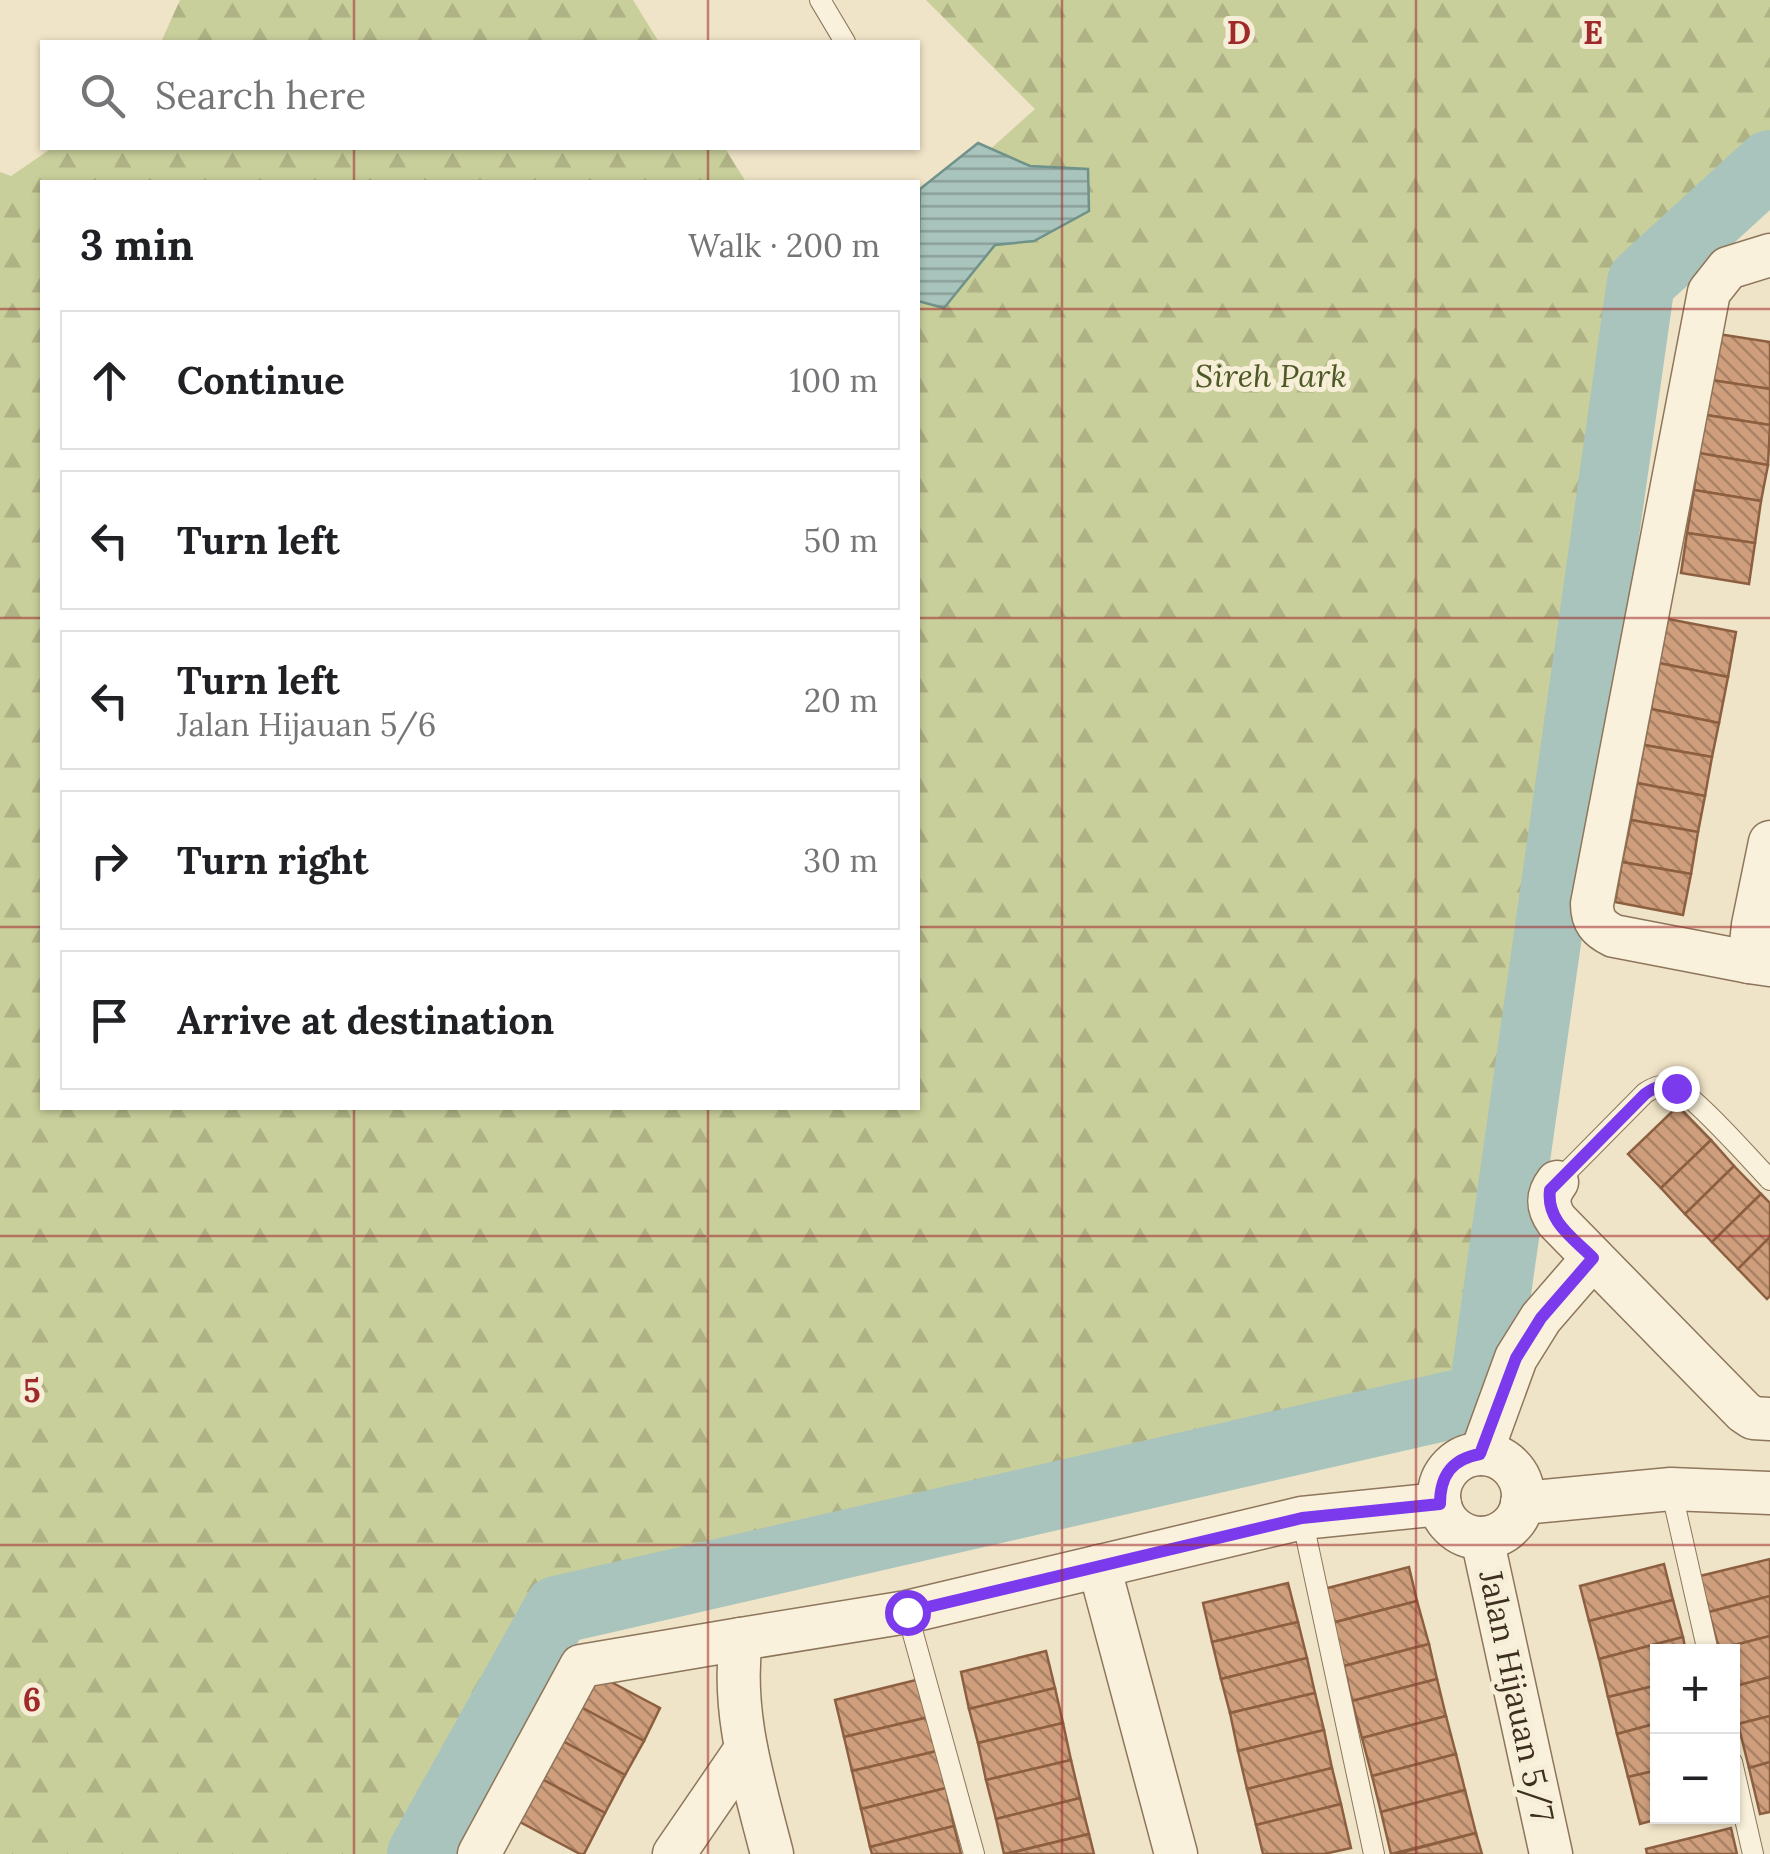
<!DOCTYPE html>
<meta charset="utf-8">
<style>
:root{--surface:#fff;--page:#f6f6f6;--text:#202124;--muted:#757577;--line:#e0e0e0}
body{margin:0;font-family:Lora,serif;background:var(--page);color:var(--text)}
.controls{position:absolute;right:30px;bottom:30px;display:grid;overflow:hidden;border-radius:0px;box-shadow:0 2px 8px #0004}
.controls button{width:90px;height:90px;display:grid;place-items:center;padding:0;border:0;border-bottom:2px solid var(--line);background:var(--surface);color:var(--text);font:50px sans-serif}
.stop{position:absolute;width:30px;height:30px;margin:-22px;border:8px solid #7c3aed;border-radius:50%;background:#fff}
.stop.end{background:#7c3aed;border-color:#fff;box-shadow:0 2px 10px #0008}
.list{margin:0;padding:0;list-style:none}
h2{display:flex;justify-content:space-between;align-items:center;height:130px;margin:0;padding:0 40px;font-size:42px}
h2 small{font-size:32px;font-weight:400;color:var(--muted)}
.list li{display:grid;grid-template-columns:65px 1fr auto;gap:30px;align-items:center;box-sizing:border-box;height:140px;margin:0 20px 20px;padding:0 20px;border:2px solid var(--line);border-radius:0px}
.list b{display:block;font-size:38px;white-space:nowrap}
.list p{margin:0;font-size:32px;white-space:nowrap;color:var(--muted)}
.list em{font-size:32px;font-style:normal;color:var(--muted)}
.icon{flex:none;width:55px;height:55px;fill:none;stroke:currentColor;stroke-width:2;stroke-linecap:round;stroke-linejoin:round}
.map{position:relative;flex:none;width:1770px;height:1854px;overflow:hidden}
.search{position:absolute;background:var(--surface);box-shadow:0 2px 8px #0004;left:40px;top:40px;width:880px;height:110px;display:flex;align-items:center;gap:25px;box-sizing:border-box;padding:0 35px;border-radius:0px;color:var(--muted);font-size:38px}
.panel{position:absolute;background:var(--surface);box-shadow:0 2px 8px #0004;left:40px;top:180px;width:880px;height:930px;border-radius:0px}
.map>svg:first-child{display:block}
.forest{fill:url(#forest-firs)}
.water{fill:url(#water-rules);stroke:#6f938a;stroke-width:2.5}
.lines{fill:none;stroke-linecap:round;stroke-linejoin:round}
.river{stroke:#a9c4bc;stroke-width:68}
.building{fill:url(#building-back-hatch);stroke:#8d5f41;stroke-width:2.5}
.lane-casing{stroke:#8d765c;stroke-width:22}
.street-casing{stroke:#8d765c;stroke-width:45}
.lane{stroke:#faf1dc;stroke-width:20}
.street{stroke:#faf1dc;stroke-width:42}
.route{stroke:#7c3aed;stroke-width:12}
.grid{fill:none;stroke:#9e2a2b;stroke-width:2.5;stroke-opacity:0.55}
.labels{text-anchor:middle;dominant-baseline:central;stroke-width:10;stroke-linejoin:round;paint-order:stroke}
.park-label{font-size:32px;font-style:italic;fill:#4d5a26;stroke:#f7eed8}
.street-label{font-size:32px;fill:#3d2e20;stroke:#f7eed8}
.grid-label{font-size:32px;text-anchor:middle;font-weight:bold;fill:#9e2a2b;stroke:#f7eed8;stroke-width:10;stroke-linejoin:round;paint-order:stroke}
</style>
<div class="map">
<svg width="1770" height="1854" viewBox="0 0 1770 1854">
<defs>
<pattern id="forest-firs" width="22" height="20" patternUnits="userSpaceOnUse" patternTransform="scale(2.5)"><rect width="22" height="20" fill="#c9cf9b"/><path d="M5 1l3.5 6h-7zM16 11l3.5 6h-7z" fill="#aeb285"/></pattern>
<pattern id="water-rules" width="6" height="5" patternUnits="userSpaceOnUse" patternTransform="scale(2.5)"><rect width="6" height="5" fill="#a9c4bc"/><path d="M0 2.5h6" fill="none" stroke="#8ba098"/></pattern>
<pattern id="building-back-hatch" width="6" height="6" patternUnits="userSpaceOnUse" patternTransform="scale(2.5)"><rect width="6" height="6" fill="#cf9f7d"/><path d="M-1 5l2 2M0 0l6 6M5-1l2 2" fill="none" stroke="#a98266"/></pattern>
</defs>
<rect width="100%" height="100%" fill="#f0e4c8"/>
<g class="forest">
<polygon points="180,0 633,0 659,42 161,42"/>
<polygon points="926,0 1770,0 1770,164 1641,282 1482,1398 557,1610 421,1854 0,1854 0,172 11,176 52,148 725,148 746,182 42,182 42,1108 918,1108 918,214 1035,109"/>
</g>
<polygon class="water" points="978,143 1030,166 1088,169 1089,211 1034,241 995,245 944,308 918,301 920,189"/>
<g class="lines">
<polyline class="river" points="421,1854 557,1610 1482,1398 1641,282 1770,164"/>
</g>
<g class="building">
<polygon points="1718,334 1770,342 1770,389 1711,380"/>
<polygon points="1711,380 1770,389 1770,425 1706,415"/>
<polygon points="1706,415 1770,425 1768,465 1699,453"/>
<polygon points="1699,453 1768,465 1761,501 1694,490"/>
<polygon points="1694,490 1761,501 1755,543 1687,533"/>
<polygon points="1687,533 1755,543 1749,584 1681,573"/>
<polygon points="1668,619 1736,632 1728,677 1659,663"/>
<polygon points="1659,663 1728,677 1719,723 1651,709"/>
<polygon points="1651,709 1719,723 1712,757 1644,745"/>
<polygon points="1644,745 1712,757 1705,796 1637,783"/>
<polygon points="1637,783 1705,796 1698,832 1631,820"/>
<polygon points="1631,820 1698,832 1691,874 1622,862"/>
<polygon points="1622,862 1691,874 1683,915 1615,902"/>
<polygon points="1678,1106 1711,1140 1661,1188 1628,1154"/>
<polygon points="1711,1140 1734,1166 1685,1214 1661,1188"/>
<polygon points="1734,1166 1761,1194 1712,1242 1685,1214"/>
<polygon points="1761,1194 1770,1203 1770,1237 1738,1269 1712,1242"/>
<polygon points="1770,1237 1770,1296 1767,1299 1738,1269"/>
<polygon points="1770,1559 1770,1596 1709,1612 1700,1576"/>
<polygon points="1664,1564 1673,1600 1589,1621 1580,1586"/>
<polygon points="1409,1567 1417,1601 1332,1623 1324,1589"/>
<polygon points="1288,1583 1298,1622 1212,1642 1203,1603"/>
<polygon points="1770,1596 1770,1636 1719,1649 1709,1612"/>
<polygon points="1673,1600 1683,1637 1599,1659 1589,1621"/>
<polygon points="1417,1601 1429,1644 1344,1666 1332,1623"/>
<polygon points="1298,1622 1307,1658 1221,1679 1212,1642"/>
<polygon points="1770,1636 1770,1677 1732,1687 1732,1652 1719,1652 1719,1649"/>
<polygon points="1683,1637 1686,1652 1658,1652 1658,1685 1608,1697 1599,1659"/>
<polygon points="1429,1644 1437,1679 1352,1701 1344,1666"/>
<polygon points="1046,1651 1055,1688 969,1709 961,1672"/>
<polygon points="1307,1658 1315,1693 1230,1713 1221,1679"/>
<polygon points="581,1666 660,1708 644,1741 564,1698"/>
<polygon points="1770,1677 1770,1716 1738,1724 1732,1703 1732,1687"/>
<polygon points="920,1679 929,1717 844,1737 835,1700"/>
<polygon points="1437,1679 1446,1716 1362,1738 1352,1701"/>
<polygon points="1658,1685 1658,1723 1617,1734 1608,1697"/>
<polygon points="1055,1688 1063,1723 978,1743 969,1709"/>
<polygon points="1315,1693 1324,1730 1238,1751 1230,1713"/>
<polygon points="564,1698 644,1741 625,1775 546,1732"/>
<polygon points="1446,1716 1456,1754 1372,1776 1362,1738"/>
<polygon points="1770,1716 1770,1762 1749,1768 1738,1724"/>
<polygon points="929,1717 937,1751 852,1771 844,1737"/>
<polygon points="1063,1723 1071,1760 986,1780 978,1743"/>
<polygon points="1658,1723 1658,1770 1628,1777 1617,1734"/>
<polygon points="1324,1730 1332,1768 1247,1789 1238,1751"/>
<polygon points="546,1732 625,1775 605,1813 525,1770"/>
<polygon points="937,1751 946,1788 861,1809 852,1771"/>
<polygon points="1456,1754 1465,1790 1381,1812 1372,1776"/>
<polygon points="1071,1760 1080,1798 996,1819 986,1780"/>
<polygon points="1770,1762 1770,1812 1760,1814 1749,1768"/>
<polygon points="1332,1768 1341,1804 1256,1825 1247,1789"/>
<polygon points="525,1770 605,1813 584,1854 580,1854 503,1813"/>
<polygon points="1658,1770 1658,1816 1669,1816 1640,1824 1628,1777"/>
<polygon points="946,1788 954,1826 870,1847 861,1809"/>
<polygon points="1465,1790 1476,1833 1391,1854 1381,1812"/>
<polygon points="1080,1798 1089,1834 1004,1854 996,1819"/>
<polygon points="1341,1804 1351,1848 1324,1854 1263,1854 1256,1825"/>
<polygon points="954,1826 961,1854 872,1854 870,1847"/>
<polygon points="1731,1828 1737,1854 1647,1854 1646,1849"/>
<polygon points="1476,1833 1482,1854 1396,1854"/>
<polygon points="1089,1834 1094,1854 1007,1854"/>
</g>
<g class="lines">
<defs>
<g id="lane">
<polyline points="820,0 845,42"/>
<path d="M1557,1182L1645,1093C1654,1087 1663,1083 1674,1087C1694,1095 1752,1161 1770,1180"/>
<polyline points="1671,1489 1708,1652"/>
<polyline points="1302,1518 1374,1854"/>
<polyline points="907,1612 974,1854"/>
<polyline points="1732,1762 1753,1854"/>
</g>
<g id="street">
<polyline points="1770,842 1753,925 1749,962 1770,965"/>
<path d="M1749,962L1614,936C1599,929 1592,921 1592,904L1709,292L1728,268L1770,255"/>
<path d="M1557,1182C1547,1195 1547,1207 1557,1221L1744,1412L1753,1418L1770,1419"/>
<polyline points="1481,1454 1516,1358 1541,1318 1593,1258"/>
<circle cx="1481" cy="1496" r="42"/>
<polyline points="1522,1503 1671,1489 1770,1493"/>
<polyline points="1482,1538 1551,1854"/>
<polyline points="1099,1566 1176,1854"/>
<polyline points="479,1854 581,1666 741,1639"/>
<polyline points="674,1854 746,1749"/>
<path d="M772,1854C754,1783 731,1713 741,1639L907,1612L1302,1518L1440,1504"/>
</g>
</defs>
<use href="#lane" class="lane-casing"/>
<use href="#street" class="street-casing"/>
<use href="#lane" class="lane"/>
<use href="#street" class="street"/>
</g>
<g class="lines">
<path class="route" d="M907,1612L1302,1518L1440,1504C1440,1475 1452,1459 1480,1454L1516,1358L1541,1318L1593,1258C1573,1238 1546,1221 1550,1190L1645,1094C1656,1086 1663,1085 1676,1088"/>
</g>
<path class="grid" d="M354,0V42M708,0V42M1062,0V1854M1416,0V1854M354,148V182M708,148V182M0,309H42M918,309H1770M0,618H42M918,618H1770M0,927H42M918,927H1770M354,1108V1854M708,1108V1854M0,1236H1770M0,1545H1770"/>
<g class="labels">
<g class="park-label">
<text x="1271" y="375">Sireh Park</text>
</g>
<g class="street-label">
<text transform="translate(1517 1696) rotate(78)">Jalan Hijauan 5/7</text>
</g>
</g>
<g class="grid-label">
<text x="1239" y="44">D</text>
<text x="1593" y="44">E</text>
<text x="32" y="1402">5</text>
<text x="32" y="1711">6</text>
</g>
</svg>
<div class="controls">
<button>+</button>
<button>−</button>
</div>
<div class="stop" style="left:907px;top:1612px"></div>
<div class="stop end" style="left:1676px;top:1088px"></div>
<div class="search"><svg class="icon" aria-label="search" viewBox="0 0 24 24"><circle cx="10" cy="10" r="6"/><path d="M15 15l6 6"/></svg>Search here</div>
<section class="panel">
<h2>3 min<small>Walk · 200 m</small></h2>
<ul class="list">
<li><svg class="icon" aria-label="ahead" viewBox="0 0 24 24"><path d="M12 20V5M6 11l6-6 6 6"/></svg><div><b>Continue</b></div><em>100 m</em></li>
<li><svg class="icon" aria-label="left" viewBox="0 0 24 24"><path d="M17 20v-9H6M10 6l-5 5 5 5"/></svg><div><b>Turn left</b></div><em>50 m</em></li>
<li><svg class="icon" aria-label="left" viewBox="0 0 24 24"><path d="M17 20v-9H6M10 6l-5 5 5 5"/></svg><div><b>Turn left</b><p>Jalan Hijauan 5/6</p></div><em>20 m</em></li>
<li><svg class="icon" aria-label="right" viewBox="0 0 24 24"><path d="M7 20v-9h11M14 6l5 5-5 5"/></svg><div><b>Turn right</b></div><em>30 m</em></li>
<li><svg class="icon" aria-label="arrive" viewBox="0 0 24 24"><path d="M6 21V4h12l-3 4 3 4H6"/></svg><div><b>Arrive at destination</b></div></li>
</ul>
</section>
</div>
